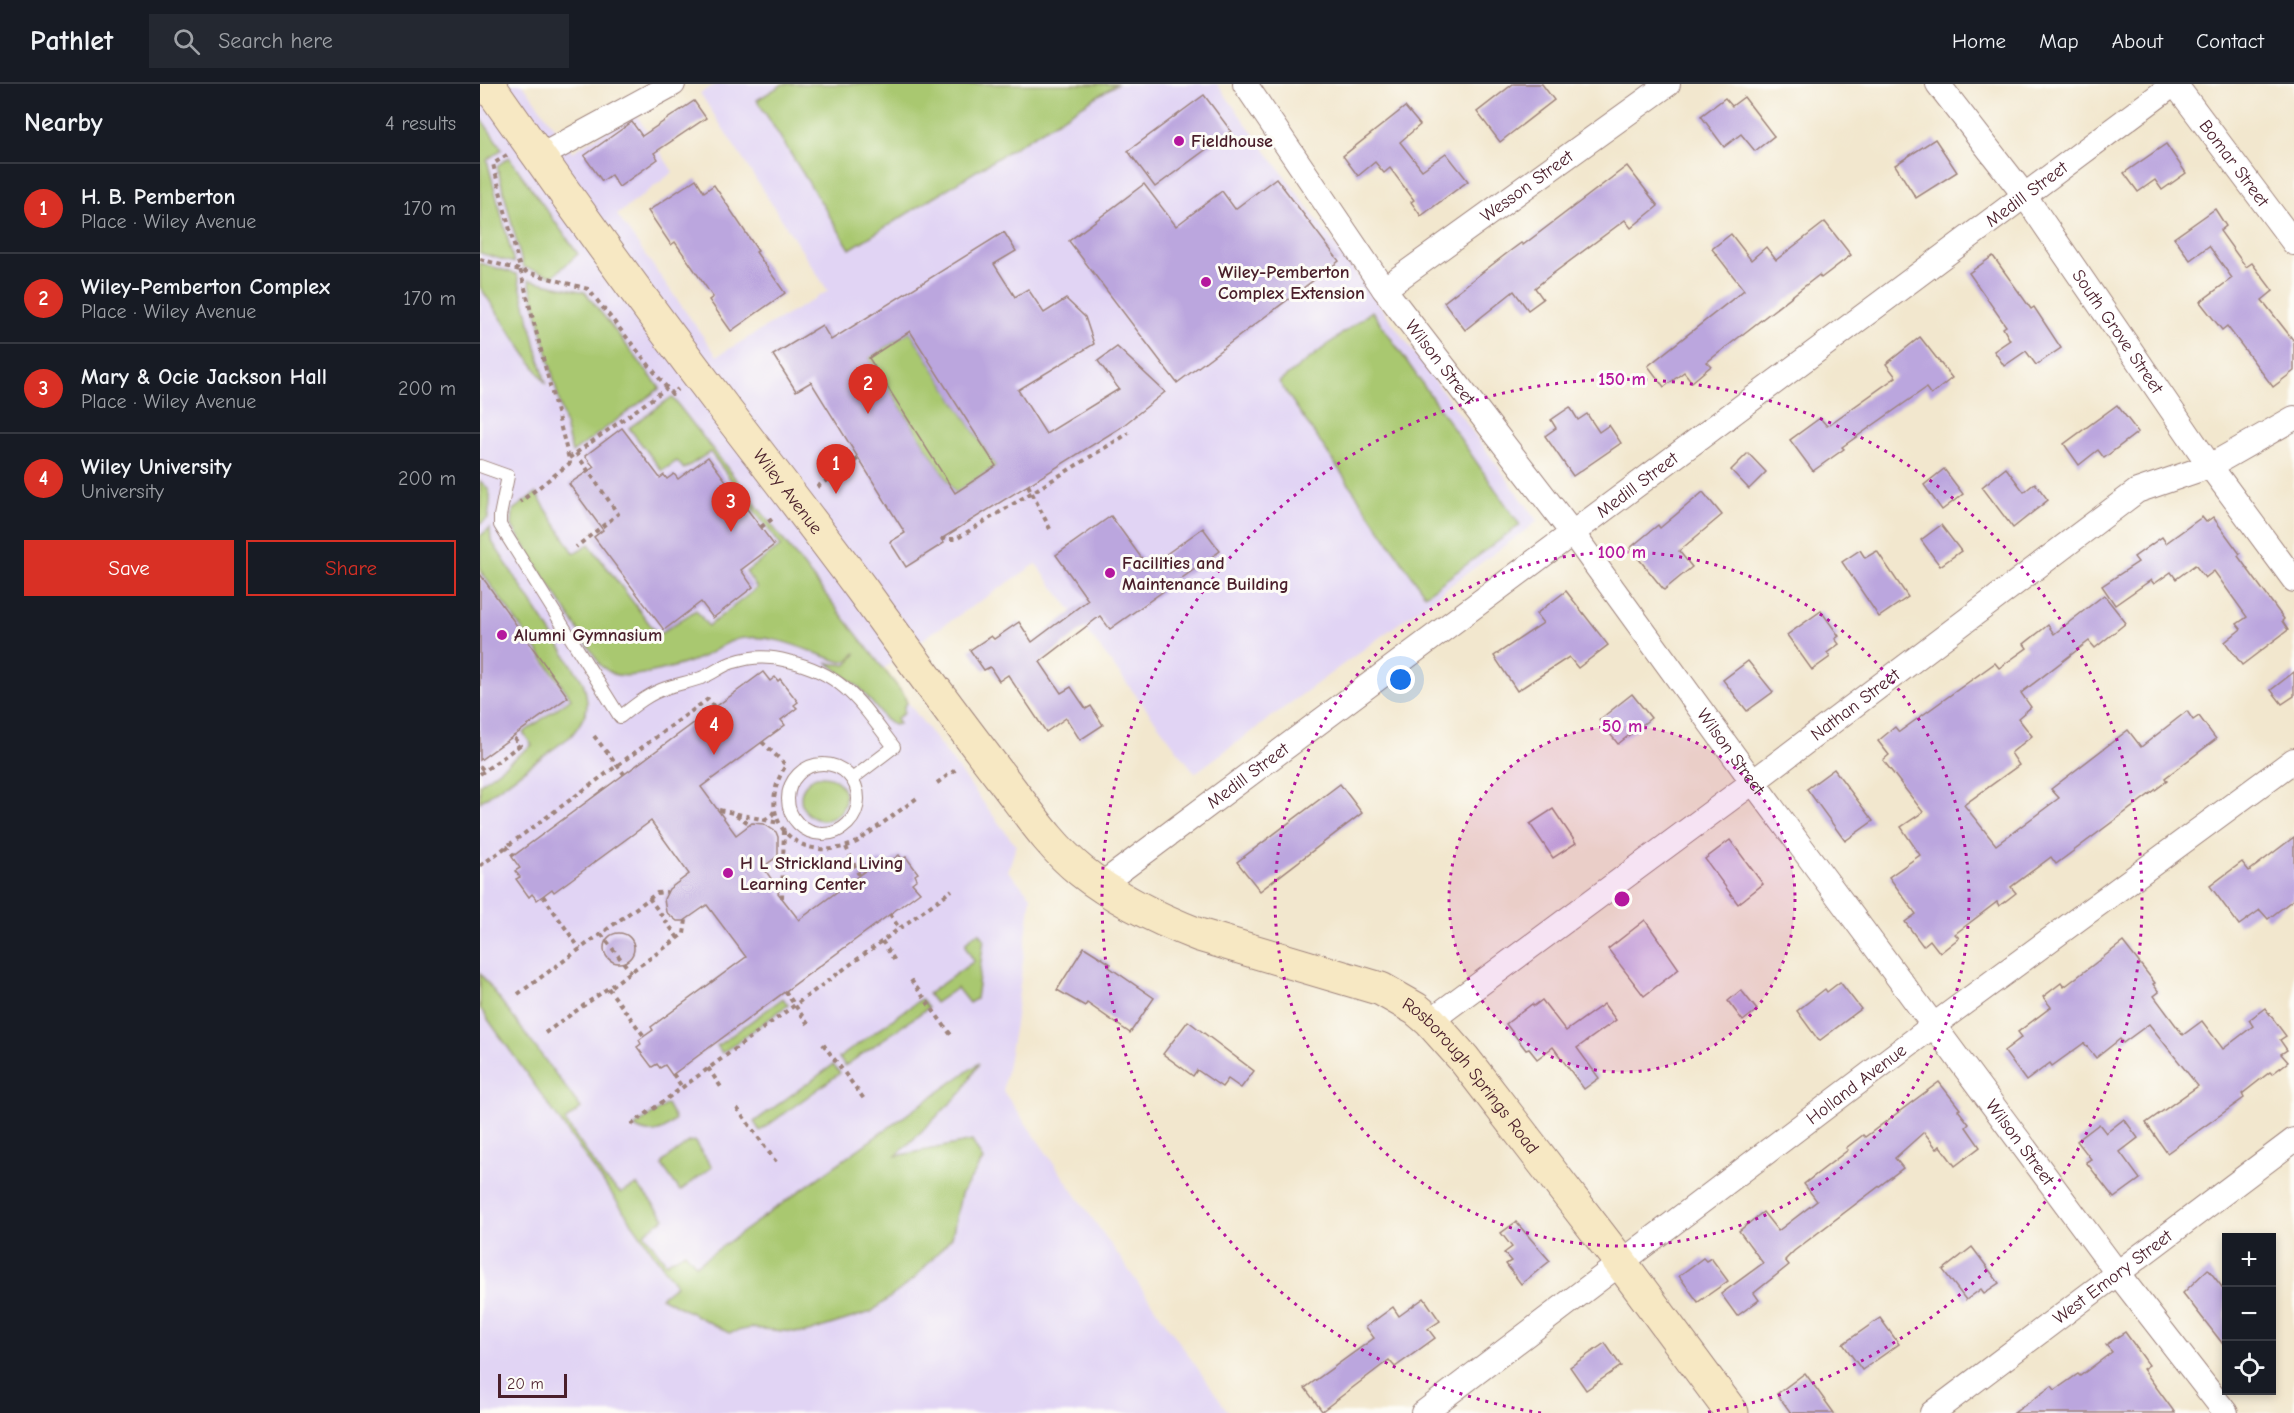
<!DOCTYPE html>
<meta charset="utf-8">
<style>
:root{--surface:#171b24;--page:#242831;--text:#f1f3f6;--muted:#9ea1a6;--line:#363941;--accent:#d93025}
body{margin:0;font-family:"Comic Neue",sans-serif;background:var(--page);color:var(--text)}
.controls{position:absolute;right:18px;bottom:18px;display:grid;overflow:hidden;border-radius:0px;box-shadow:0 3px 9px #0003}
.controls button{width:54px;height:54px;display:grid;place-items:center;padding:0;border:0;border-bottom:2px solid var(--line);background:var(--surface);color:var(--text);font:30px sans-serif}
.scale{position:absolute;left:18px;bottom:15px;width:69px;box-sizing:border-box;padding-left:6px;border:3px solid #4a1f2b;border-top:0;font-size:16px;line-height:21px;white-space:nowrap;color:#4a1f2b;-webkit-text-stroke:4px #fdfcf7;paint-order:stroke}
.you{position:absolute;left:921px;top:596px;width:21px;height:21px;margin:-15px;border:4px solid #fff;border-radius:50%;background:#1a73e8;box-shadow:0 0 0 9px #1a73e833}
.badge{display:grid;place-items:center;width:39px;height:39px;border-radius:50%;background:var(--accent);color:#fff;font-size:20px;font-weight:700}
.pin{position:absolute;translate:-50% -50px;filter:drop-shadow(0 2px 3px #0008)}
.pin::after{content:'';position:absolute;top:32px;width:21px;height:18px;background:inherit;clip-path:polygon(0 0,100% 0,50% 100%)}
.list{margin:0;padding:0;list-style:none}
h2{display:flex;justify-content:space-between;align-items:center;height:78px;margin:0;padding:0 24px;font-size:26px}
h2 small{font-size:20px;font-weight:400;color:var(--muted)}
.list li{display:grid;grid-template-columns:39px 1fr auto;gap:18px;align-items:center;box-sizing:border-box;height:90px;padding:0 24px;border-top:2px solid var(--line)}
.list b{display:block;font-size:22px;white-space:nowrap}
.list p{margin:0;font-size:20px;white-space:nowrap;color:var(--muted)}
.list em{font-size:20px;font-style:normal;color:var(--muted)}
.actions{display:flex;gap:12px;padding:18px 24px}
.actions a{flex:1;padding:14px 0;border:2px solid var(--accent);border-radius:0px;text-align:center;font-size:21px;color:var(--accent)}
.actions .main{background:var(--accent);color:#fff}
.icon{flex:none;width:33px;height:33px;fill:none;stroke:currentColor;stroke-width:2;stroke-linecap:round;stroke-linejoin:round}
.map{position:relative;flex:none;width:1814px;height:1329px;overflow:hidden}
header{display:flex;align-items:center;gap:36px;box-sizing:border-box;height:84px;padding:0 30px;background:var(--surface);border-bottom:2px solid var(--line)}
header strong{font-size:28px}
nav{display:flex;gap:33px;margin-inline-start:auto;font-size:21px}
.search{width:420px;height:54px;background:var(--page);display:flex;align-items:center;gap:15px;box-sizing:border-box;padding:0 21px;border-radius:0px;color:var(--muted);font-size:22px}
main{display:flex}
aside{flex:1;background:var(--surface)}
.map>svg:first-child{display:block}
.built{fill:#e1d4f4}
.green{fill:#a9c870;stroke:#7a744e;stroke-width:1.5}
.building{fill:#bba6de;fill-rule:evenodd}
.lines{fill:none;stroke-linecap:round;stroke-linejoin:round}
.lane-casing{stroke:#9e837c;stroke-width:14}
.street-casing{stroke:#9e837c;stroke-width:26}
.secondary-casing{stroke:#9e837c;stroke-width:35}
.path{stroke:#9e837c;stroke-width:4;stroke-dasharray:4.5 4.5;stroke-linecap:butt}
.lane{stroke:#fff;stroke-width:12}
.street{stroke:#fff;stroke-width:24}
.secondary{stroke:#f7e8c3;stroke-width:33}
.ring{fill:none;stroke:#b5179e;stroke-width:3;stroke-dasharray:3 6}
.poi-dot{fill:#b5179e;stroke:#fdfcf7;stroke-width:2}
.labels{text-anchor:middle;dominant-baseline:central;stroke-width:6;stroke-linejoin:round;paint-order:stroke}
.poi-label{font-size:18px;font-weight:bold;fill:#4a1f2b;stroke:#fdfcf7;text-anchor:start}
.street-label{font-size:18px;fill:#4a1f2b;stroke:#fdfcf7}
.centre{fill:#b5179e;stroke:#fdfcf7;stroke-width:3}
.ring-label{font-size:18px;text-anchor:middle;font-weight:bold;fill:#b5179e;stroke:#fdfcf7;stroke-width:6;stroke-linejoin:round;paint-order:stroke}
</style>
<header>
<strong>Pathlet</strong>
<div class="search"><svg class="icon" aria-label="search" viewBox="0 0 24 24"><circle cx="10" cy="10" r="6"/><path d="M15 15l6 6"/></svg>Search here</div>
<nav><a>Home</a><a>Map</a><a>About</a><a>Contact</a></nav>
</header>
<main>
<aside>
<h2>Nearby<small>4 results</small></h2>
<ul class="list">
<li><span class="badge">1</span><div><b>H. B. Pemberton</b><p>Place · Wiley Avenue</p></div><em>170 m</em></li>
<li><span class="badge">2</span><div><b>Wiley-Pemberton Complex</b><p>Place · Wiley Avenue</p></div><em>170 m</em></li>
<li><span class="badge">3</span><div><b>Mary &amp; Ocie Jackson Hall</b><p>Place · Wiley Avenue</p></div><em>200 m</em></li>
<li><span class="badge">4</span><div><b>Wiley University</b><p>University</p></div><em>200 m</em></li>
</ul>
<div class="actions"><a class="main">Save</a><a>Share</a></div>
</aside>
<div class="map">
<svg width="1814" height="1329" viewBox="0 0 1814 1329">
<rect width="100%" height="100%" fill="#fdfcf7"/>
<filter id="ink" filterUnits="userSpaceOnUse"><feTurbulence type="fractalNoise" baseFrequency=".0167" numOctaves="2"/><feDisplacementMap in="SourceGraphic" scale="12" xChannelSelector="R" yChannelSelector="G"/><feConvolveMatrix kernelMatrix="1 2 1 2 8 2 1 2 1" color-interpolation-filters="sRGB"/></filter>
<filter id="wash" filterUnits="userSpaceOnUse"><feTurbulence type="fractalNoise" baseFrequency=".008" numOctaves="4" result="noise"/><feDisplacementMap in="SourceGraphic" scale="24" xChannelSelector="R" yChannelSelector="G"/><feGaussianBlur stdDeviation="1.35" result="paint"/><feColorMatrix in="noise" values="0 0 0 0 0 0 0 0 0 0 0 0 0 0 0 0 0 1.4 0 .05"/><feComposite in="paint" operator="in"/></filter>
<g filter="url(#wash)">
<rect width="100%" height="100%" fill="#f2e7ce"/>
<polygon class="built" points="0,0 43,0 92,68 155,29 193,88 137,131 237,272 348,207 220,9 237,0 737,0 1058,437 715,689 556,480 449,551 403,585 536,762 528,787 551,812 535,940 523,1007 749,1329 0,1329"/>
<g class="green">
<polygon points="303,0 637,0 370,165 277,16"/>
<polygon points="0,33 22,65 7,76 34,179 0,169"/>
<polygon points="29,73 98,170 73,192 43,183 17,82"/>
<polygon points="0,179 37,190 66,300 0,203"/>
<polygon points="49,196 105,208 180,304 92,369"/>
<polygon points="892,227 1040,441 945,511 799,298"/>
<polygon points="430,247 516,382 475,409 389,274"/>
<path d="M192,313L424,611L427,619L424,622V629L416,635L419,640L414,641L406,636L380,604L348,579L367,581L376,570L375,569L369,576L362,578C330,569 299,550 264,554C248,555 237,567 222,573C205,581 154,595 137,591C131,590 126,585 121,582L32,442L33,426L56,409L94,469L109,460L178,551L216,526L228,542L277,504L266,488L301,462L230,368L204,385L197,377L182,387L149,344Z"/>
<path d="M0,397C15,408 10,417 8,434L0,440Z"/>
<path d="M10,444L11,456L103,598C111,623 107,632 91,652L0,718V700L52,661L43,649L91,614L0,486V452Z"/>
<circle cx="343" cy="714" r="22"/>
<polygon points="500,849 504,855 496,915 489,919 477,904 455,919 448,910 494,877 486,864 486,858 495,850"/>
<polygon points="0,889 101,1024 85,1037 124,1094 141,1109 157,1101 185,1134 164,1149 186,1179 205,1168 216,1181 499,979 482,1008 416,1072 492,1057 503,1076 481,1110 472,1153 434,1195 391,1228 325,1249 271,1244 249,1249 181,1213 196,1201 0,924"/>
<polygon points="303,914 308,921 242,969 237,962"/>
<polygon points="441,915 448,924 365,982 359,974"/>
<polygon points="353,981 360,989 280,1047 274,1038"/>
<path d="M187,1020L195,1035C185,1049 169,1052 154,1043Z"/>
<polygon points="214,1057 232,1083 200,1107 182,1081 184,1077 209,1058"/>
</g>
<g id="blocks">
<g class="building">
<polygon points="1033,0 1062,0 1074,16 1020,58 997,28"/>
<polygon points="724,11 751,47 675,103 648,67"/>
<polygon points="1264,13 1294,52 1275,67 1261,50 1244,63 1221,32 1245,14 1252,22"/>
<polygon points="214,17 226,34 174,69 178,75 139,103 131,91 122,97 104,72 152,38 162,52"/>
<polygon points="925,23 940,41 920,58 942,86 966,69 988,97 941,132 931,118 934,116 910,84 904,89 895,78 878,92 863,72"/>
<polygon points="1455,55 1477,88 1436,114 1415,81"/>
<polygon points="1686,60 1706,89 1682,106 1675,96 1658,108 1644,89"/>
<polygon points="1147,82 1178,122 1151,144 1145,136 1067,194 1055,204 1063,215 1048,226 1034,207 985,246 964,218 1026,170 1041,159 1043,161"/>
<polygon points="796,94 859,177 697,299 589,157 664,100 696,142 742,107 755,125"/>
<polygon points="216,95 224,108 234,101 278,167 276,168 305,209 251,247 229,216 233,213 195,158 191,161 168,127"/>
<polygon points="1735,125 1746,142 1740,147 1766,183 1772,179 1793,207 1782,216 1814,257 1814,287 1793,303 1747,242 1742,246 1720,218 1752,194 1729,162 1710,176 1694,154"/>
<polygon points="1345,138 1371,171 1341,194 1339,191 1227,278 1231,282 1212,298 1204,288 1184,303 1168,282 1264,206 1232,165 1251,150 1271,176 1286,163 1296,176"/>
<path d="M524,148L536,167L514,180L535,213L548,205L564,229L586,215L605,233L614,260L538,306L566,350L639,305L618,277L637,263L685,308L640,344L461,455L464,459L426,483L410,458L425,449L331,298L316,307L293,271L342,241L351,256ZM430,247L516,382L475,409L389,274Z"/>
<polygon points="1513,172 1551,225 1554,223 1581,264 1556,281 1546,267 1524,282 1514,267 1530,256 1523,244 1526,242 1489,189"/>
<polygon points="1440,253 1472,294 1451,311 1446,304 1362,363 1364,365 1333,387 1310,356 1340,334 1347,342 1416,293 1406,280"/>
<polygon points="1637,321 1658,348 1624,374 1618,366 1599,381 1584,360"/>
<polygon points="1090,323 1098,336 1107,330 1119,348 1129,341 1141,359 1093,392 1065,352 1076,344 1071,336"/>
<polygon points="142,344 180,394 184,391 187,395 194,390 198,395 228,373 294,461 261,486 273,503 233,534 221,518 184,546 114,453 123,446 89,400 114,383 105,372"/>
<polygon points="1268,369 1286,388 1269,405 1251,386"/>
<polygon points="1526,384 1544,408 1555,399 1568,416 1533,444 1502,403"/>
<polygon points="1464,385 1483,410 1462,426 1444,401"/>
<polygon points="1223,408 1242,431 1199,467 1212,483 1184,506 1150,464 1178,441 1180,444"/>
<polygon points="631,432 668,483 723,444 740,467 630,545 620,532 560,578 581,609 591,603 606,625 611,622 623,641 600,656 586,634 566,648 528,591 519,597 510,583 504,586 490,566 511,552 514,555 539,538 552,558 608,516 576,471"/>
<polygon points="1722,433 1726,438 1733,433 1760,470 1758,472 1804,535 1802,537 1808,546 1762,581 1745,558 1761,545 1757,540 1767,533 1734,487 1725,494 1715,481 1696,495 1691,488 1674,500 1671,496 1635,521 1622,502 1658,478 1654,473 1682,453 1686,459"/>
<polygon points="1461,441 1481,467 1460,482 1441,456"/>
<polygon points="1380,466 1385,474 1397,467 1428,513 1399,533 1362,478"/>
<polygon points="0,490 88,613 0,676"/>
<polygon points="1086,507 1128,561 1098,584 1089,573 1037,607 1014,572 1063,539 1056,530"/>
<polygon points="1624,511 1646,539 1615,564 1609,557 1541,609 1551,623 1538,634 1552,652 1531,669 1539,681 1484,721 1516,761 1579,714 1571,705 1648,646 1661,663 1707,627 1713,636 1719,632 1736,655 1685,694 1687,697 1576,780 1571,773 1531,803 1536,809 1519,822 1517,818 1475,850 1479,854 1460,869 1450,856 1443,862 1425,838 1436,830 1409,793 1440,771 1421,743 1443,728 1403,676 1409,671 1398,657 1415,643 1419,648 1515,579 1519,584 1547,564 1544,560 1568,541 1574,550"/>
<polygon points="1341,527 1359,552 1355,555 1359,560 1347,569 1350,573 1332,586 1307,551"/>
<polygon points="1268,577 1293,608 1267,627 1243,596"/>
<polygon points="283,588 290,597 295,593 298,597 300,595 318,618 314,621 317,624 301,636 305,641 221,703 256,751 272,739 284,740 296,748 298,753 298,772 283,783 299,806 298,809 319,836 401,775 405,781 419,771 422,775 426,773 438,789 435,791 437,795 432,799 440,808 192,991 185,981 180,984 177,980 172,983 157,963 161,960 159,956 173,946 171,943 266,873 227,821 204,837 197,837 186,828 184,815 189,805 209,790 171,737 74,808 72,805 57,816 52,810 49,813 36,795 40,793 35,787 40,784 32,773"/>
<polygon points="1814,588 1814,612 1802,620 1791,606"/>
<polygon points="1152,610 1171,634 1138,660 1119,636"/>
<polygon points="1354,685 1393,737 1365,757 1327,705"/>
<polygon points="860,700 882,729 780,807 757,778"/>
<polygon points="1073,725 1096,759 1073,774 1050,740"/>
<polygon points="1814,753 1814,815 1788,835 1780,826 1759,841 1730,802 1762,778 1769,787"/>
<polygon points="1250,756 1283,800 1258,820 1225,775"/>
<polygon points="1165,836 1199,885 1164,912 1128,865"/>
<circle cx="139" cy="864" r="15"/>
<polygon points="1643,858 1675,899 1673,900 1679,908 1674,912 1703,951 1722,937 1743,965 1773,942 1769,936 1785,924 1806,952 1800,956 1807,966 1801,970 1808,978 1792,990 1790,988 1762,1010 1764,1014 1687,1069 1666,1039 1718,1002 1669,940 1643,959 1640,955 1616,974 1604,959 1572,982 1570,979 1546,997 1524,967 1542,953 1538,948 1571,923 1563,913 1581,899 1584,903"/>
<polygon points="604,863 631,880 629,883 674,914 650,949 607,919 605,922 577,906"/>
<polygon points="1360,898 1381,925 1339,957 1317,927 1345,905 1347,908"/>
<polygon points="1261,906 1277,926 1263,937 1248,917"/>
<polygon points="1062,916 1086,947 1124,920 1136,936 1097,964 1119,994 1104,1005 1073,963 1057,975 1049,965 1046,966 1026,940 1052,920 1054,922"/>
<polygon points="708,937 774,987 761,1004 748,995 742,1003 717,986 713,992 683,970"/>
<polygon points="1459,998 1480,1025 1478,1026 1489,1040 1486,1043 1500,1063 1475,1082 1460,1062 1457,1065 1444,1048 1415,1074 1423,1084 1314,1167 1305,1176 1309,1181 1274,1209 1279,1216 1257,1232 1241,1210 1283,1179 1259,1147 1283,1128 1298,1147 1337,1117 1324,1100 1368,1066 1366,1064 1383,1051 1385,1053"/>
<polygon points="1644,1035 1658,1054 1640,1068 1660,1095 1634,1114 1606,1078 1611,1075 1597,1057 1619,1040 1626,1049"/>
<polygon points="1036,1138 1070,1177 1041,1200 1026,1180 1031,1177 1024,1169 1032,1163 1021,1149"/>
<polygon points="1492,1163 1519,1199 1504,1209 1501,1205 1486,1216 1463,1186"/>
<polygon points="1223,1174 1226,1177 1231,1174 1248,1197 1218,1218 1199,1192"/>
<polygon points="1728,1185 1746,1208 1746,1264 1703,1209"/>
<polygon points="944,1214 960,1237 948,1245 955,1254 915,1283 909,1276 842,1327 825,1304 894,1254 886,1243 913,1223 919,1232"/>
<polygon points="1400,1234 1419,1260 1382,1286 1363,1260"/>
<polygon points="1645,1248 1669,1281 1663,1285 1695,1329 1534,1329 1572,1302 1575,1306 1598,1290 1600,1292 1632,1268 1626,1261"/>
<polygon points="1125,1259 1141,1282 1106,1306 1090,1283"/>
<polygon points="1325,1289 1354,1329 1311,1329 1297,1310"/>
</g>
</g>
</g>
<g filter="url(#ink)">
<use href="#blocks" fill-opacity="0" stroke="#9e837c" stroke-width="1.5"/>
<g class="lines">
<defs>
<g id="lane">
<path d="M0,382L28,392L20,432V441L140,633C154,622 168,610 186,604C197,600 210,598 221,594C233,590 242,581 254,578C272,572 290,572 308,577C365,590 381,620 414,663L372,695"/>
<circle cx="343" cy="715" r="35"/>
</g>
<g id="street">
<path id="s1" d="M765,0L904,205L1093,450L1273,698L1638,1190L1746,1329"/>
<path id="s2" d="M1458,0L1545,112L1730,382L1814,496"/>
<path id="s3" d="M1695,0L1814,159"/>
<polyline points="59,73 193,0"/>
<path id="s4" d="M904,205L1188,0"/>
<path id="s5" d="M621,801L1694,0"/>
<path id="s6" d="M950,937L1273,698L1657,407L1730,382L1814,334"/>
<path id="s7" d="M943,1329L1454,941L1814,676"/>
<path id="s8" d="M1452,1329L1814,1056"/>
</g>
<g id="secondary">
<path id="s9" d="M8,0C84,109 163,218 243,323C290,384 337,445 383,507C429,571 476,635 524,697C548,728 570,762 601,787C636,815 678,835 719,851L901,905L936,925L950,937L984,975L1141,1179L1252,1329"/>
</g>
</defs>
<use href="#lane" class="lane-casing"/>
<use href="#street" class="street-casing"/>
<use href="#secondary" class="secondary-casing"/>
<g class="path">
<polyline points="27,71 13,80 90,379 40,418"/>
<polyline points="0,175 108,205 192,310 198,305"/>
<polyline points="96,369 138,430 96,463"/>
<polyline points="89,374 187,304"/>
<polyline points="548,401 570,445"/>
<polyline points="337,403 379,374"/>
<polyline points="281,443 295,433"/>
<polyline points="461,455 476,455 649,349"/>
<polyline points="114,652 144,690"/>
<path d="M282,658L306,681C271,736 320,784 377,758L437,714"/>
<polyline points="0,682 4,687"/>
<polyline points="0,690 40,661 33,653"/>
<polyline points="457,699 478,684"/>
<polyline points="239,726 299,739"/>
<polyline points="256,731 270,740"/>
<polyline points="284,736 292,731 295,725"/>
<polyline points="26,762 34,772"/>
<polyline points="366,763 379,791"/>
<polyline points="296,773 301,786"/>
<polyline points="0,782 228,615 235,624"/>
<polyline points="63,812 100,865"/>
<polyline points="169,814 198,854"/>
<polyline points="302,814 304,746"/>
<polyline points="410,830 419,844"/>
<polyline points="121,850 151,888"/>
<polyline points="402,857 415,877"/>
<polyline points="431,896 471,951"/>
<polyline points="128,904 164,952"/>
<polyline points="305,907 328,940"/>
<polyline points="38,910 177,809 187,808"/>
<polyline points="65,949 204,850 206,836"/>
<polyline points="343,960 384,1015"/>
<polyline points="228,984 241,1003"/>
<polyline points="193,990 202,1003"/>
<polyline points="257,1024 296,1078"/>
<polyline points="151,1041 472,806"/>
</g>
<use href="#lane" class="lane"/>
<use href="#street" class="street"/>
<use href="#secondary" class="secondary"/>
</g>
</g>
<circle cx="1142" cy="815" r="173" fill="#b5179e" fill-opacity=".12"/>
<g class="ring">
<circle cx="1142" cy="815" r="173"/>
<circle cx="1142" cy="815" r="347"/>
<path d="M1061 1329A520 520 0 1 1 1223 1329"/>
</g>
<g class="poi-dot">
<circle cx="699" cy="57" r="6"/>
<circle cx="726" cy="198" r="6"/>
<circle cx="630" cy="489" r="6"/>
<circle cx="22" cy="551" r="6"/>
<circle cx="248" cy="789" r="6"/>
</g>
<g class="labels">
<g class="poi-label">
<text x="711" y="57">Fieldhouse</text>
<text x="738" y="188">Wiley-Pemberton<tspan x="738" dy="21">Complex Extension</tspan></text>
<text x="642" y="479">Facilities and<tspan x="642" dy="21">Maintenance Building</tspan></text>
<text x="34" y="551">Alumni Gymnasium</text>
<text x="260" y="779">H L Strickland Living<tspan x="260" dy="21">Learning Center</tspan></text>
</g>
<g class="street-label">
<text stroke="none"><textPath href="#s3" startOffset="99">Bomar Street</textPath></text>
<text stroke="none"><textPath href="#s4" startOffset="176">Wesson Street</textPath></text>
<text stroke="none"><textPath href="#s5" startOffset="1155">Medill Street</textPath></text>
<text stroke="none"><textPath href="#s2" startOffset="306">South Grove Street</textPath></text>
<text stroke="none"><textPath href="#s1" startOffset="340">Wilson Street</textPath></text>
<text stroke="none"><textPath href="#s5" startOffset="669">Medill Street</textPath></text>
<text stroke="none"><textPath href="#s9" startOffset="506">Wiley Avenue</textPath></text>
<text stroke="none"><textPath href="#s6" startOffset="530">Nathan Street</textPath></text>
<text stroke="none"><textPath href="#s1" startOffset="826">Wilson Street</textPath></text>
<text stroke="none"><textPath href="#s5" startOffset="183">Medill Street</textPath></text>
<text stroke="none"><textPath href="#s9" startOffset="1437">Rosborough Springs Road</textPath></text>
<text stroke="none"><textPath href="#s7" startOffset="544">Holland Avenue</textPath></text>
<text stroke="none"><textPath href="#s1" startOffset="1312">Wilson Street</textPath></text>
<text stroke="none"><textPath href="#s8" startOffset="226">West Emory Street</textPath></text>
</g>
</g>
<circle cx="1142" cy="815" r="9" class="centre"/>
<g class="ring-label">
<text x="1142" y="301">150 m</text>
<text x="1142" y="474">100 m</text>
<text x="1142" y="648">50 m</text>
</g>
</svg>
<div class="controls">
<button>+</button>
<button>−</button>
<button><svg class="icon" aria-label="locate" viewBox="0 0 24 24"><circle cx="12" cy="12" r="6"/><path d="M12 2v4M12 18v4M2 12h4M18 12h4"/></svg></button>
</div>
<div class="scale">20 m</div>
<div class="you"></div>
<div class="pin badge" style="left:356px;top:410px">1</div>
<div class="pin badge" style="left:388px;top:330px">2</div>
<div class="pin badge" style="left:251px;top:448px">3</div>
<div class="pin badge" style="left:234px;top:671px">4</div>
</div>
</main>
